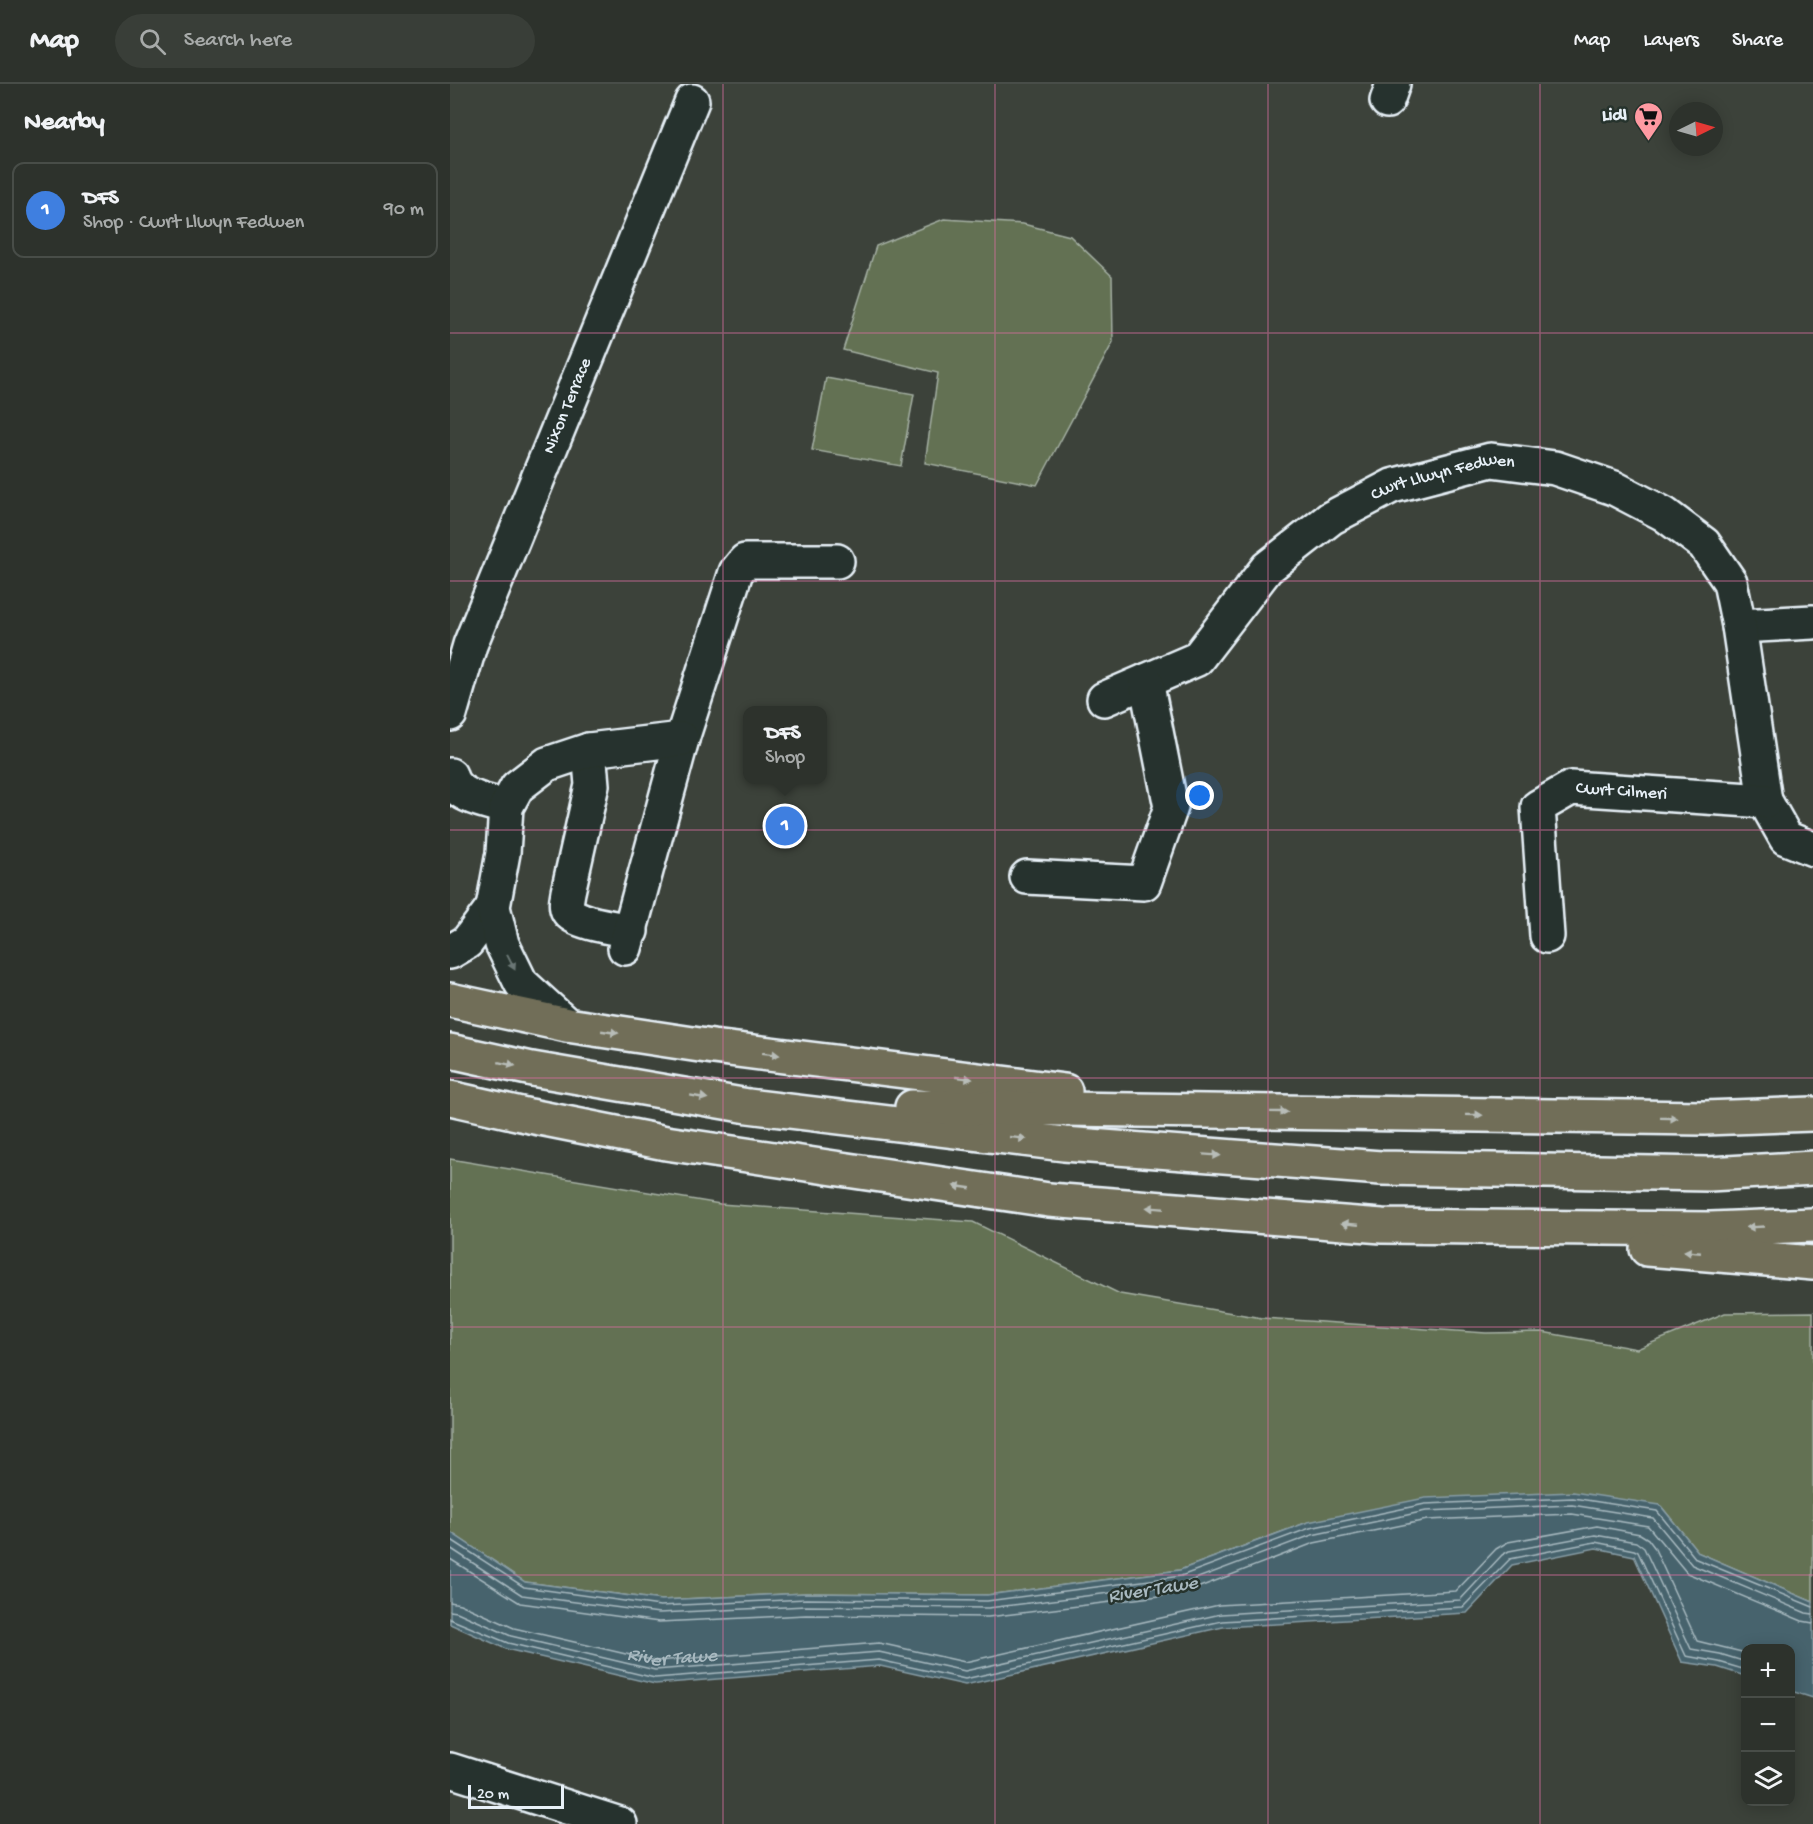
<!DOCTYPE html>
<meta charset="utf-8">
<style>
:root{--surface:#2d322c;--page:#393e38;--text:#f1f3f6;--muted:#a7aaa9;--line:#484d48;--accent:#ff9aa2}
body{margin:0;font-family:"Gochi Hand",sans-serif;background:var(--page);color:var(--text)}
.controls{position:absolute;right:18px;bottom:18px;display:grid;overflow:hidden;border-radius:12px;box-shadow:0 3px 15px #0003}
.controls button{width:54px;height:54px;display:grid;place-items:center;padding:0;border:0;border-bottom:2px solid var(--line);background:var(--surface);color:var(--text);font:30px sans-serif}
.compass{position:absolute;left:1219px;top:18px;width:54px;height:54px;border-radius:50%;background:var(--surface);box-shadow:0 3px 15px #0003;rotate:85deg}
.scale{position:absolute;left:18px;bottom:15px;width:96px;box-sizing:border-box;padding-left:6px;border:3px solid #e8f1f8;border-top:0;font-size:16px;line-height:21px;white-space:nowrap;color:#e8f1f8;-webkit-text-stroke:4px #26332d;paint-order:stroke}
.you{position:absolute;left:750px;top:712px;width:21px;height:21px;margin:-15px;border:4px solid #fff;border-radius:50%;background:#1a73e8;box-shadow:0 0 0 9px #1a73e833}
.badge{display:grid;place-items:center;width:39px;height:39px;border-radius:50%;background:var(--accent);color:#fff;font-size:20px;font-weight:700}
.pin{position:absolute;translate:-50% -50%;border:3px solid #fff;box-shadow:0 2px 6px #0006}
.popup{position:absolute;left:293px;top:622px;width:84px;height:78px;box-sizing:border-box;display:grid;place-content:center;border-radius:12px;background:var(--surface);filter:drop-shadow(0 2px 4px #0005);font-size:20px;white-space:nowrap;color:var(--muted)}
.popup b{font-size:22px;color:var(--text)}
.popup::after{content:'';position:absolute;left:50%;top:100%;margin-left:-12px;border:12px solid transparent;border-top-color:var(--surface)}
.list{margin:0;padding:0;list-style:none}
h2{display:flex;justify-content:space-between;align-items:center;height:78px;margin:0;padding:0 24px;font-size:26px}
h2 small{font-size:20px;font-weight:400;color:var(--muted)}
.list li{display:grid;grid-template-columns:39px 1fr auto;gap:18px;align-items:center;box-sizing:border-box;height:96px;margin:0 12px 12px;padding:0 12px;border:2px solid var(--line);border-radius:12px}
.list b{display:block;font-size:22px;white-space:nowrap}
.list p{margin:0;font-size:20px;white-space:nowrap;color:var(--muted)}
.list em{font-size:20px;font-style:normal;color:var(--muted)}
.icon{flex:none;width:33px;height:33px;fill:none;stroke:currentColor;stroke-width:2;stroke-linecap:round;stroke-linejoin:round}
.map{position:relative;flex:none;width:1363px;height:1740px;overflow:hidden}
header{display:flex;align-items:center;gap:36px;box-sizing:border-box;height:84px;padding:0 30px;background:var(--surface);border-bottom:2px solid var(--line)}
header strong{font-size:28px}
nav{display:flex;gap:33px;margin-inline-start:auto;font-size:21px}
.search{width:420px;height:54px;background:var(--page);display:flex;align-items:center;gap:15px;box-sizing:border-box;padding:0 21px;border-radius:33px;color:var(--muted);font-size:22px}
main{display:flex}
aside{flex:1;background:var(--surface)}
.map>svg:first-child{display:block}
.green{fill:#637152;stroke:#a6b1a5;stroke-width:1.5}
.water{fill:#47646d;stroke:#879ca5;stroke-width:1.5}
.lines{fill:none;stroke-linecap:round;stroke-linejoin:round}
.shore{stroke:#a8b9c0;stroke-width:1.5}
.minor-casing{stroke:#e8f1f8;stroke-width:38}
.major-casing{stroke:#e8f1f8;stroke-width:38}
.minor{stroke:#26332d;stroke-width:33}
.major{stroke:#716e59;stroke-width:33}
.oneway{fill:#6a7674}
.oneway2{fill:#b8bdb8}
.grid{fill:none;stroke:#d16f9a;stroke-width:1.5;stroke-opacity:0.55}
.labels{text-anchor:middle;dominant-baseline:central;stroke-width:5;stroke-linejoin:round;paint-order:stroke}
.poi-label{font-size:18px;font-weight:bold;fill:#e8f1f8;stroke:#26332d;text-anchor:end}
.street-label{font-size:18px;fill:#e8f1f8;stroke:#26332d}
.water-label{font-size:20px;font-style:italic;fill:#a8b9c0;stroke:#26332d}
</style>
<header>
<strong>Map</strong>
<div class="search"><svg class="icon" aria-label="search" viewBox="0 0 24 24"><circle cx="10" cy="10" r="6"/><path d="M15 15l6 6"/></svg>Search here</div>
<nav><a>Map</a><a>Layers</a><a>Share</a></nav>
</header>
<main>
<aside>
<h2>Nearby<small></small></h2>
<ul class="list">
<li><span class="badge" style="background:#3f7fe0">1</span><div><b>DFS</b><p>Shop · Cwrt Llwyn Fedwen</p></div><em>90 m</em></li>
</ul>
</aside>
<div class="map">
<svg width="1363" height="1740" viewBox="0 0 1363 1740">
<rect width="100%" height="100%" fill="#3c423a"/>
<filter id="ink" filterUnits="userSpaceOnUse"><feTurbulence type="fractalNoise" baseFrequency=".0167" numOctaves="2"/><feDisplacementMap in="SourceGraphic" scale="12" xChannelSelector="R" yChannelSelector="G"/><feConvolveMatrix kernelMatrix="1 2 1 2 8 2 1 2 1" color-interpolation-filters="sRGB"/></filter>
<g filter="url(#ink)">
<g class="green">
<polygon points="494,135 573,140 620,152 662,192 663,258 587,401 475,379 488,289 393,266 426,162"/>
<polygon points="376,294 464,310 451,382 362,366"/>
<polygon points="0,1075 270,1120 523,1138 670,1210 812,1234 1036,1249 1092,1248 1187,1265 1275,1229 1363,1228 1363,1518 1249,1469 1210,1421 858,1438 730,1486 537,1511 356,1509 211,1516 75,1498 0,1448"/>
</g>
<polygon class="water" points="1123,1408 1210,1421 1249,1469 1363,1518 1363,1614 1341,1607 1340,1564 1296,1564 1295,1592 1267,1583 1232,1578 1184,1472 1146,1464 1062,1481 1017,1529 773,1543 515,1601 430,1582 205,1600 56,1565 0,1540 0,1448 75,1498 211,1516 356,1509 537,1511 730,1486 858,1438 975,1414"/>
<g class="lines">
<g class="shore">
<polyline points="0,1455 74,1503 210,1522 356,1515 537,1517 731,1492 860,1444 975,1420 1123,1414 1207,1427 1246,1475 1363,1523"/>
<polyline points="0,1464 72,1511 209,1529 356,1522 538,1524 732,1500 862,1451 976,1427 1122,1421 1203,1434 1242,1481 1356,1529 1363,1530"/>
<polyline points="0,1475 70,1519 209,1538 356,1531 538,1533 734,1509 864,1459 977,1436 1122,1430 1198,1442 1237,1489 1352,1537 1363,1539"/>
<path id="s1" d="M0,1518L10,1520L64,1544L206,1577L429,1559L515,1578L769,1521L1006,1507L1046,1465L1058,1458L1147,1442L1190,1450L1198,1455L1204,1463L1247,1557L1296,1569"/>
<polyline points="0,1527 7,1528 61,1552 205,1586 429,1568 515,1587 771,1530 1010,1516 1052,1471 1059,1467 1145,1451 1186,1458 1194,1464 1241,1565 1270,1570 1296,1578"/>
<polyline points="0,1535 58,1559 205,1594 429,1576 515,1595 772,1537 1013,1523 1060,1475 1145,1458 1184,1466 1188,1468 1236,1572 1269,1578 1296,1586"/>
</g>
<defs>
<g id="minor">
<polyline points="937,17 943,0"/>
<polyline points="1289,542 1363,538"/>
<path id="s2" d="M654,615L747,575L817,484L881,434L942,402L1041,376L1105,384L1164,404L1214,430L1254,460L1280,498L1289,542L1315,717L1336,754L1363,765"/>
<path id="s3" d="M0,630L20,561L242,17"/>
<path d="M139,666L142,701L118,808C117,814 115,822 118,827C125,839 167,844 181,847"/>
<path d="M0,691C4,713 38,718 56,723"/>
<polyline points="577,793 694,799 721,723 696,597"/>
<path id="s4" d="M1097,852L1088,723L1121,704L1315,717"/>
<polyline points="175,864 232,655 286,488 295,477 387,477"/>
<polyline points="0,868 17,858 43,823"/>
<polyline points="117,941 71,899 52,860 43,823 53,769 56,723 67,703 97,680 139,666 232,655"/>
<polyline points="0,1686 170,1740"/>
</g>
<g id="major">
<polyline points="0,916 117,941 263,963 615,1007"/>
<polyline points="0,967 82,985 298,1022 614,1060 931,1084 1259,1090 1363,1084"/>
<polyline points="0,1014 80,1032 216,1059 599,1116 932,1142 1261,1145 1363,1141"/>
<polyline points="462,1023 1254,1034 1363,1030"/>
<polyline points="1197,1165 1363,1179"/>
</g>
</defs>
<use href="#minor" class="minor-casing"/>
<use href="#major" class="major-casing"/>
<use href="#minor" class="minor"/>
<use href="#major" class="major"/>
</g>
<defs><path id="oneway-solid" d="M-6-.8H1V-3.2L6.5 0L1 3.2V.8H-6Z" transform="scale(1.5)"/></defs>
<use class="oneway" href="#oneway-solid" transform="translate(61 878) rotate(63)"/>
<g class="oneway2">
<use href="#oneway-solid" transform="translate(160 948) rotate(8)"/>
<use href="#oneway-solid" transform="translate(321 970) rotate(7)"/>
<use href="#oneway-solid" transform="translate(57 980) rotate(12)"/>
<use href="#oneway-solid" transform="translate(514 994) rotate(7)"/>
<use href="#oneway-solid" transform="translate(249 1013) rotate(10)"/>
<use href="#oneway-solid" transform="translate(829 1028) rotate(1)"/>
<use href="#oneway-solid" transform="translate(1024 1031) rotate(1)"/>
<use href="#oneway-solid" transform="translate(1219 1034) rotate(1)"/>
<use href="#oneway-solid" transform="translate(568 1054) rotate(7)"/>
<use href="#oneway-solid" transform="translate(762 1071) rotate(4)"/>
<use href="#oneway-solid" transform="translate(512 1103) rotate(-172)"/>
<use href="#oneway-solid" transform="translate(705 1124) rotate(-175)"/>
<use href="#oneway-solid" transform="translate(900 1140) rotate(-175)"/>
<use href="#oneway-solid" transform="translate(1305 1143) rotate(177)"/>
<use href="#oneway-solid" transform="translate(1242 1168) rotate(-175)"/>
</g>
</g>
<path class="grid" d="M273,0V1740M545,0V1740M818,0V1740M1090,0V1740M0,249H1363M0,497H1363M0,746H1363M0,994H1363M0,1243H1363M0,1491H1363"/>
<defs>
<symbol id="supermarket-pin" viewBox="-11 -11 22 30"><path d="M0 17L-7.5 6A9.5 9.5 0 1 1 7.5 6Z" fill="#ff9aa2" stroke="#26332d"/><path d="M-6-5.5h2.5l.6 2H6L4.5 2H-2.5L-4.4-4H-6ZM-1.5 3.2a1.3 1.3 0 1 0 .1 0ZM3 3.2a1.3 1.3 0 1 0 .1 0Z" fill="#111"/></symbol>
</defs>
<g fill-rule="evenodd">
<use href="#supermarket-pin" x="1182" y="16" width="33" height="45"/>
</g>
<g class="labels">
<g class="poi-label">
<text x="1177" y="32">Lidl</text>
</g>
<g class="street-label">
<text stroke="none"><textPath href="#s3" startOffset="330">Nixon Terrace</textPath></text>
<text stroke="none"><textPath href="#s2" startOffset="418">Cwrt Llwyn Fedwen</textPath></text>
<text stroke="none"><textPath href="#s4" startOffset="218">Cwrt Cilmeri</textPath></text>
</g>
<g class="water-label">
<text transform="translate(703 1507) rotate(-9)">River Tawe</text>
<text stroke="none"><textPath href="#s1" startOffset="231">River Tawe</textPath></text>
</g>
</g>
</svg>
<div class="controls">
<button>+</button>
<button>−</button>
<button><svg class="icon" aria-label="layers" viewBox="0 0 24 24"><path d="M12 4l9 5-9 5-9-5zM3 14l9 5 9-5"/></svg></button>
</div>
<svg class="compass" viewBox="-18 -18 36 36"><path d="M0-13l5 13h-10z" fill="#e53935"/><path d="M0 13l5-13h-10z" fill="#a7aaa9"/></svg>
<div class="scale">20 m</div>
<div class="you"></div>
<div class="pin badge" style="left:335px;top:742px;background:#3f7fe0">1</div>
<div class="popup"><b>DFS</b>Shop</div>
</div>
</main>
